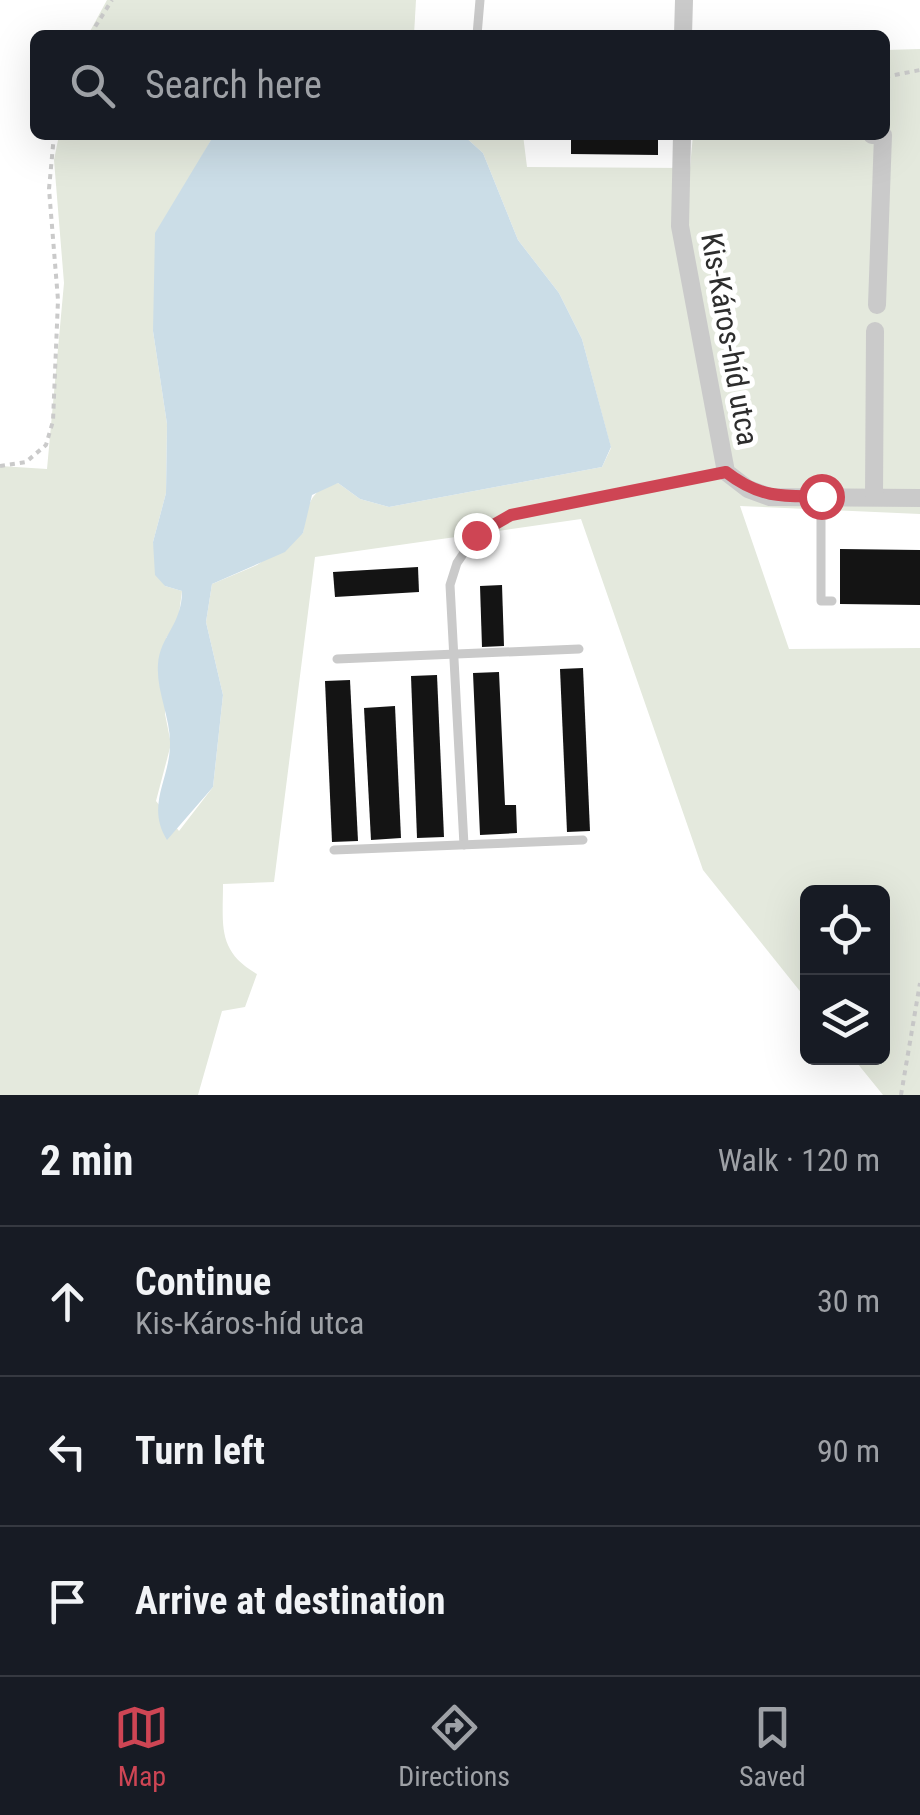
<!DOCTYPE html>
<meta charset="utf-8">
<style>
:root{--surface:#171b24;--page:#242831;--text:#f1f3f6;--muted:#9ea1a6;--line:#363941;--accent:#ce4554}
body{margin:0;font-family:"Roboto Condensed",sans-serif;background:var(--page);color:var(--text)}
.controls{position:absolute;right:30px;bottom:30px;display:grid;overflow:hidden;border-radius:15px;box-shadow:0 10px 40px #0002}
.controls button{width:90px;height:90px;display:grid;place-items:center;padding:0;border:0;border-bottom:2px solid var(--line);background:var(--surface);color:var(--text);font:50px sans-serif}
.stop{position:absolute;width:30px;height:30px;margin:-22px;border:8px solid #ce4554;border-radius:50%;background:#fff}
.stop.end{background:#ce4554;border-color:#fff;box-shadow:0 2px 10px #0008}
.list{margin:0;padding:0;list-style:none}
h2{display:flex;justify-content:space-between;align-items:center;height:130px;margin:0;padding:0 40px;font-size:42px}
h2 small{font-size:32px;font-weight:400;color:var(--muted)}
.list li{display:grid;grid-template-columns:65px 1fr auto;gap:30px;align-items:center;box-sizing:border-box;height:150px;padding:0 40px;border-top:2px solid var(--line)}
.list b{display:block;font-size:38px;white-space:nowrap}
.list p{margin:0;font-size:32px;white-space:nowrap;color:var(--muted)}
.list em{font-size:32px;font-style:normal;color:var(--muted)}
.icon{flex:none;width:55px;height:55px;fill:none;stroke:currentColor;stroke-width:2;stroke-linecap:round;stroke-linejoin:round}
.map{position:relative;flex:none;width:920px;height:1095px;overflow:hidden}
.search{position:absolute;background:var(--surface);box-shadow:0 10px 40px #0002;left:30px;right:30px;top:30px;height:110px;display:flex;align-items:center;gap:25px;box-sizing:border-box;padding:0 35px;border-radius:15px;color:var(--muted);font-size:38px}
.sheet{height:580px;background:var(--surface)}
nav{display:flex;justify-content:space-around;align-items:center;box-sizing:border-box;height:140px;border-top:2px solid var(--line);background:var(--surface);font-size:28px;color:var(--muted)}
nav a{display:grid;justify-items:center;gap:5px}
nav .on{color:var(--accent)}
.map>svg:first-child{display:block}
.green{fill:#e4e9dd}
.water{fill:#cbdde7}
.building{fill:#141414}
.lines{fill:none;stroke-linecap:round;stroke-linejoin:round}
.path{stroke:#cacaca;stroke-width:4;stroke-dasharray:5 5;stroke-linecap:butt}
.service{stroke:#cacaca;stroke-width:9}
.minor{stroke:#cacaca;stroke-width:18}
.route{stroke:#ce4554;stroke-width:12}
.labels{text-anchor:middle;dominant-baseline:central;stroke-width:10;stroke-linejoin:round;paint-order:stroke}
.street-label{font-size:30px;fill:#2d2d2d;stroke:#fff}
</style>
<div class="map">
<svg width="920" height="1095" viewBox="0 0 920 1095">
<rect width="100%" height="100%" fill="#fff"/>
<g class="green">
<polygon points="107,0 416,0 414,35 88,35"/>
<path d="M920,49V514L740,506L789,649L920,648V1095H883L853,1058H882V892H808L807,1000L703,870L581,519L315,557L274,882L223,884C223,926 217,951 257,974L245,1007L222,1011L198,1095H0V466L47,469L64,283L54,160L59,135H214L198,163L153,331L167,424L166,493L153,542L165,586L182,591L178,622L166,638L165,714L171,744L156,801L179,831L213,787L223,695L206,622L212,584L257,565L303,533C307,508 309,488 338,483L360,499L389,507L602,467L611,448L582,339L559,293L518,240L483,153L463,135H523L527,167L690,168L693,135H885V50Z"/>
</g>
<path class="water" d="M214,135H463L483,153L518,240L559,293L582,339L611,447L602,467L389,507L360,499L338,483L312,495L303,533L285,552L212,584L206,622L223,695L213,787L167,840C145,805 171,778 170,742C170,717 156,690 158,664C160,636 182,625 182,591L165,586L155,575L153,542L166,493L167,424L153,331L155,233Z"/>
<g class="building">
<polygon points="571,135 658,135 658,155 571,154"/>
<polygon points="840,549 920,550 920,605 840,604"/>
<polygon points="418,567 419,592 335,597 333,572"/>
<polygon points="502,585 504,646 482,647 480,586"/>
<polygon points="583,668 590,831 567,832 560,669"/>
<polygon points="499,672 505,805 516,805 517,833 480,835 473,673"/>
<polygon points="437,675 444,837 417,838 411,676"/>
<polygon points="350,680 358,841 332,842 325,681"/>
<polygon points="395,706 401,838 371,840 364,708"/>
</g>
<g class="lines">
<g class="path">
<polyline points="90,35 112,0"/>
<polyline points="885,77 920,70"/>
<polyline points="0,466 26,462 46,445 53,421 58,300 49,189 54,135"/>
<polyline points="901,1095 920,983"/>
</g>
<g class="service">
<polyline points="477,35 480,0"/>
<polyline points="821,497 821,601 832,601"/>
<polyline points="337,659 579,649"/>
<polyline points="464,845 450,585 457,563 476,535 511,515 726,472"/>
<polyline points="334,850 583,840"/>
</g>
<g class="minor">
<polyline points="683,35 684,0"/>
<polyline points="682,135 680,226 726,472 748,489 770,497 920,498"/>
<polyline points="872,135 883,135 877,305"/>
<polyline points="874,496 875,331"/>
</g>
</g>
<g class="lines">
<path class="route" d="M476,535L511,515L726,472C758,497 781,497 821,496"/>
</g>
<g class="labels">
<g class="street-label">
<text transform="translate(730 339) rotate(80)">Kis-Káros-híd utca</text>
</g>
</g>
</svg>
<div class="controls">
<button><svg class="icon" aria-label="locate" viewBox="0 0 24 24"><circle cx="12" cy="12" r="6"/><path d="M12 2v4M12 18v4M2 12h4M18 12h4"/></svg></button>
<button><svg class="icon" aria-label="layers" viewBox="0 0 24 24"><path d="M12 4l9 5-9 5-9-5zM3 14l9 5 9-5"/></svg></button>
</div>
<div class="stop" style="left:821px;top:496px"></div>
<div class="stop end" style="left:476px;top:535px"></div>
<div class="search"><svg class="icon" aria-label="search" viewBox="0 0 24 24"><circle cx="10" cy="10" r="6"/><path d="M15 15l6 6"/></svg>Search here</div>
</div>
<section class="sheet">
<h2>2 min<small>Walk · 120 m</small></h2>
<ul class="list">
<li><svg class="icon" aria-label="ahead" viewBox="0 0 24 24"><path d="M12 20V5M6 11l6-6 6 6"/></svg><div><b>Continue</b><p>Kis-Káros-híd utca</p></div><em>30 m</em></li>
<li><svg class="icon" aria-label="left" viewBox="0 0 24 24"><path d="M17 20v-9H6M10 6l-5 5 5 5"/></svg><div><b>Turn left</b></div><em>90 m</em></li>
<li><svg class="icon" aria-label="arrive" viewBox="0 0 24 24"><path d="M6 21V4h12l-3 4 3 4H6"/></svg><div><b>Arrive at destination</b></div></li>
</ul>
</section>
<nav>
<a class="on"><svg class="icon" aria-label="map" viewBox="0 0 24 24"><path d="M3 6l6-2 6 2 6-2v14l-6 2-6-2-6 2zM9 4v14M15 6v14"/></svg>Map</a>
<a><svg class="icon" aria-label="directions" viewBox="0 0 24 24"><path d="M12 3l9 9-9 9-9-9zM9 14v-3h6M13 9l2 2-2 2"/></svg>Directions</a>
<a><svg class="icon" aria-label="saved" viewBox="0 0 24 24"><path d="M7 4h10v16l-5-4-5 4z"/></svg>Saved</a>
</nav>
